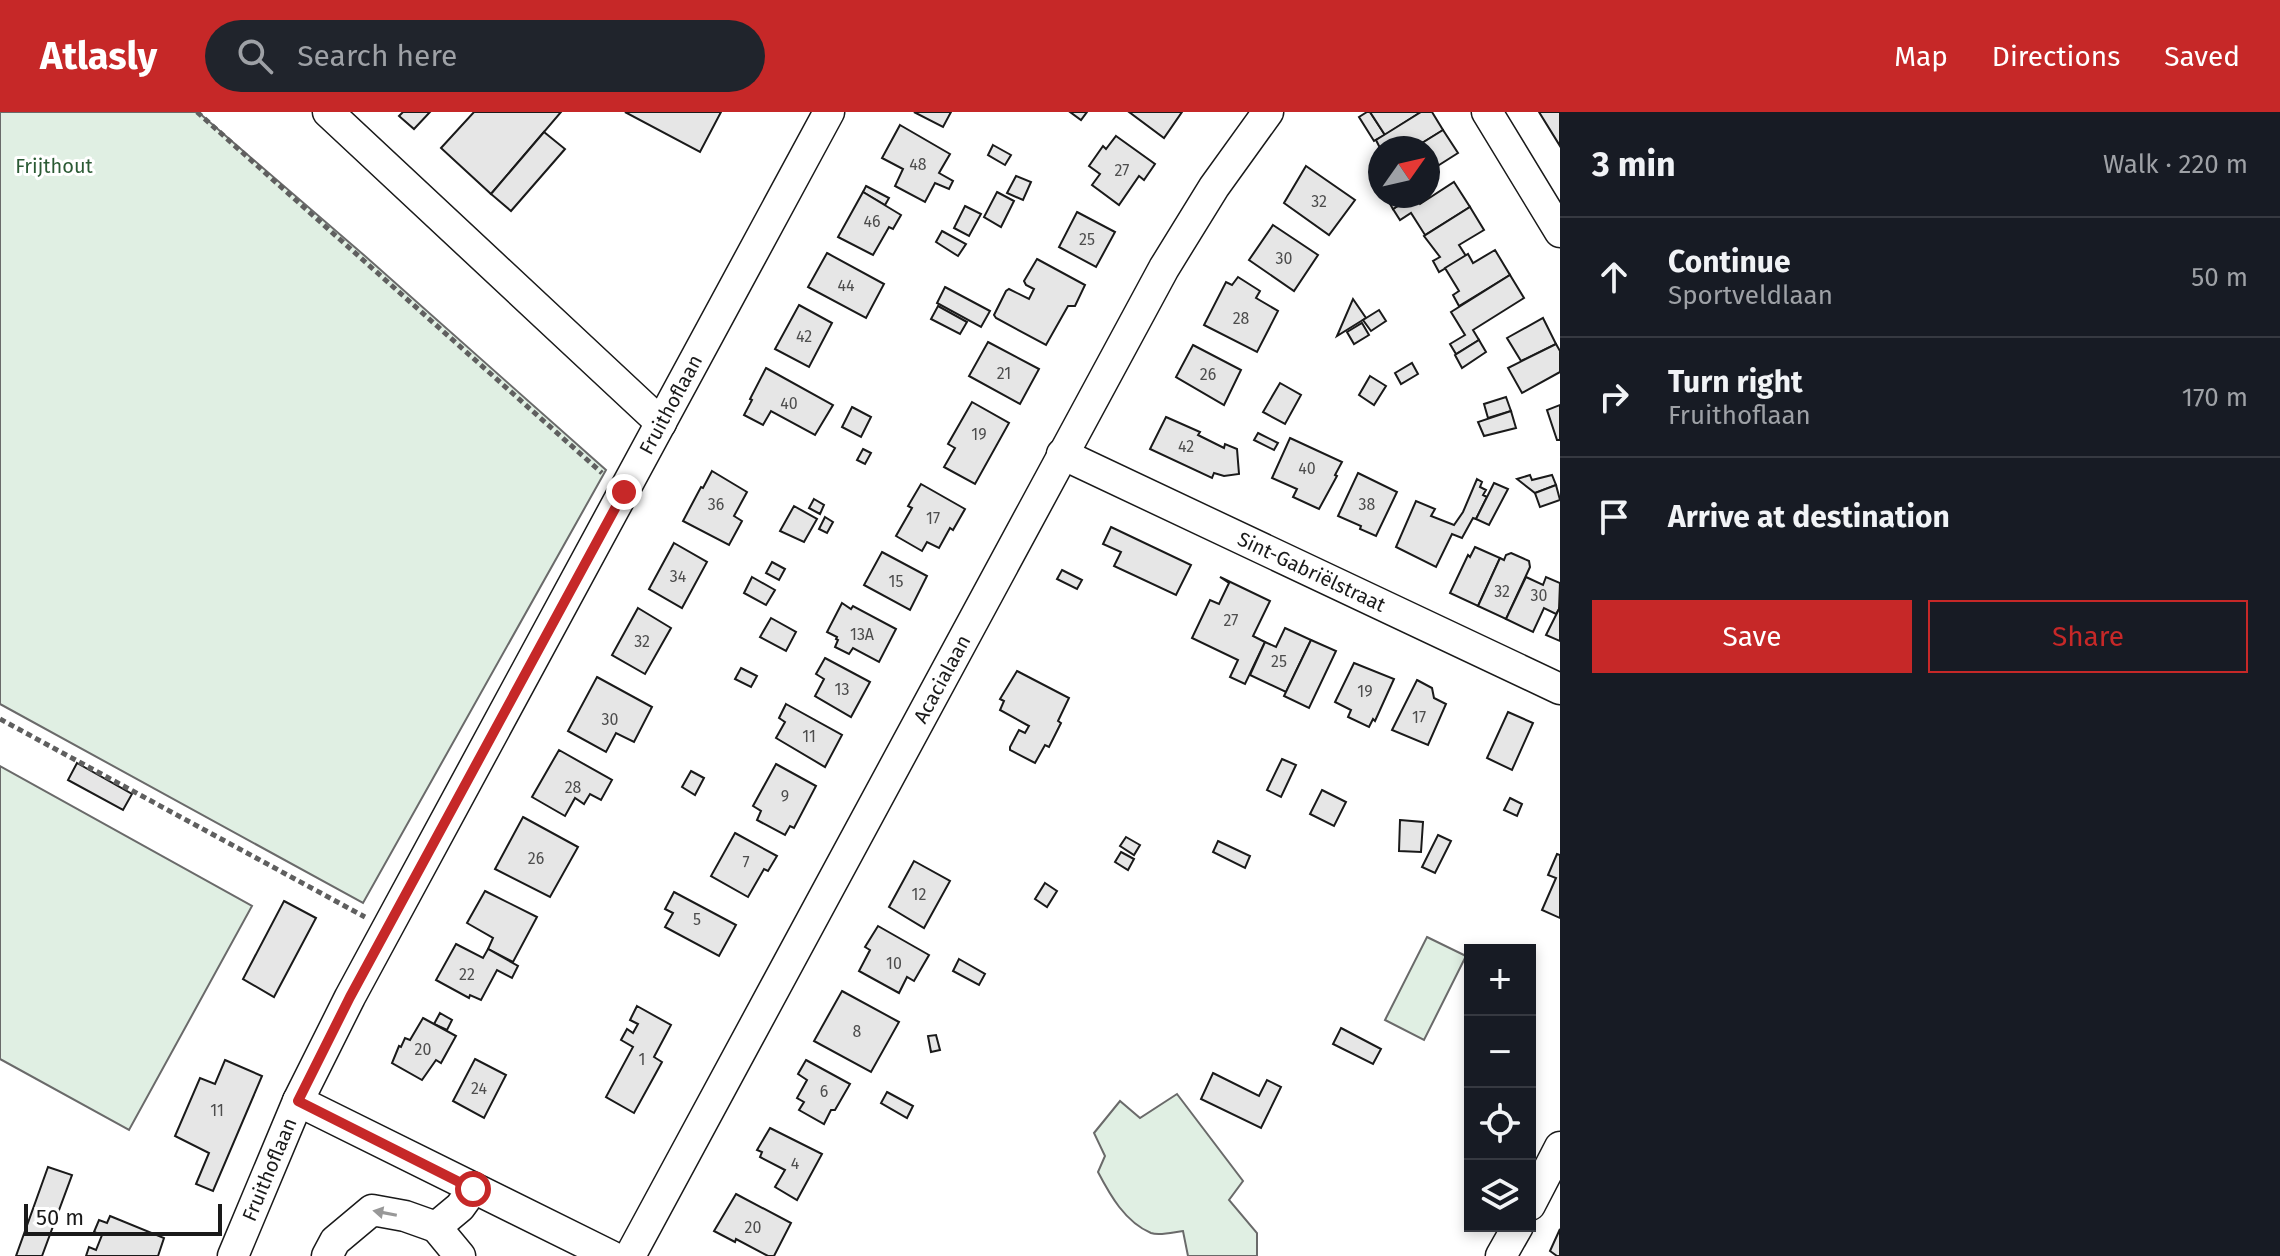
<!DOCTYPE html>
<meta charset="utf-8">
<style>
:root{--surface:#171b24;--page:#20242c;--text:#f1f3f6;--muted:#9ea1a6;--line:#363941;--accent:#c62828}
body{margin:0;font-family:"Fira Sans",sans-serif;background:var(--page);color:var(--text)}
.controls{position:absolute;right:24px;bottom:24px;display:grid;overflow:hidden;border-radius:0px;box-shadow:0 4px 12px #0003}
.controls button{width:72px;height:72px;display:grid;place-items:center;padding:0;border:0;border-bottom:2px solid var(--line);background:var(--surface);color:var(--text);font:40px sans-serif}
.compass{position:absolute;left:1368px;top:24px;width:72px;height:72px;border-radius:50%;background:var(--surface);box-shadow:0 4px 12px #0003;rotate:56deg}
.scale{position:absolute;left:24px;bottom:20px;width:198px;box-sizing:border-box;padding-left:8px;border:4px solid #1a1a1a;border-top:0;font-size:22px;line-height:28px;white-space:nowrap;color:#1a1a1a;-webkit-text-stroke:6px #fff;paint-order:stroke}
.stop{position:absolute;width:24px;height:24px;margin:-18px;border:6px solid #c62828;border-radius:50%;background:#fff}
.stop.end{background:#c62828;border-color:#fff;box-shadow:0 2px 8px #0008}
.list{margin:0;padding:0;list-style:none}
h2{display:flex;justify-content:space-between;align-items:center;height:104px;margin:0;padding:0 32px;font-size:34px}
h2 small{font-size:26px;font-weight:400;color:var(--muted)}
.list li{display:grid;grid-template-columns:52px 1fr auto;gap:24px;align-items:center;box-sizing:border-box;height:120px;padding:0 32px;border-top:2px solid var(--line)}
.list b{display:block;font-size:30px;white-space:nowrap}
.list p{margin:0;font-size:26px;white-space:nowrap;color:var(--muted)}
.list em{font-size:26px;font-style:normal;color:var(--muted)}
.actions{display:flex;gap:16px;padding:24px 32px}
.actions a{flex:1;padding:18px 0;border:2px solid var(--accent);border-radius:0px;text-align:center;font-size:28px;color:var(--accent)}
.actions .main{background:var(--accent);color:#fff}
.icon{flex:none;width:44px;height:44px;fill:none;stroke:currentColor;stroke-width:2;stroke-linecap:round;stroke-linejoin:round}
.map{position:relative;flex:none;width:1560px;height:1144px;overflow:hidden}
header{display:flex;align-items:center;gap:48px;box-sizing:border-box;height:112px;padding:0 40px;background:var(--accent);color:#fff}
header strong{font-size:38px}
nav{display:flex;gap:44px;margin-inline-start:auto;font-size:28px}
.search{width:560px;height:72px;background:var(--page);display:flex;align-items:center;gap:20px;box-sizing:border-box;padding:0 28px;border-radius:44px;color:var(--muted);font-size:30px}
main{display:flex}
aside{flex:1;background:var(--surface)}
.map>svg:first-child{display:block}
.green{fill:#e0efe3;stroke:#6a6a6a;stroke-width:2}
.building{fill:#e6e6e6;stroke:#1a1a1a;stroke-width:2}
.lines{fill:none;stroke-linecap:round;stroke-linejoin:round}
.minor-casing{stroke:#1a1a1a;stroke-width:33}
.path{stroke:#5f5f5f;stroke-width:5;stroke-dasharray:6 4;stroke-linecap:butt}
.minor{stroke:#fff;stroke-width:30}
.oneway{fill:#989898}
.route{stroke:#c62828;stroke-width:10}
.labels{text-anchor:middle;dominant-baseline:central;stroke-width:6;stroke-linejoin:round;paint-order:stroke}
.number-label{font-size:16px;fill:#4d4d4d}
.park-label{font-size:20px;fill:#2b5a34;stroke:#fff}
.street-label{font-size:20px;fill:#1a1a1a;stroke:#fff}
</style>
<header>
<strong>Atlasly</strong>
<div class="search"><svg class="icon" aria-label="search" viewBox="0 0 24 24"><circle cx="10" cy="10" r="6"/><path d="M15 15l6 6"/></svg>Search here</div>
<nav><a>Map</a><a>Directions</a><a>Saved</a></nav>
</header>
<main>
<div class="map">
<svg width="1560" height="1144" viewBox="0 0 1560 1144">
<rect width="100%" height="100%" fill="#fff"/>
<g class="green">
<polygon points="0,0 198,0 365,144 606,358 363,791 0,592"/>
<polygon points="0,654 252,794 129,1018 0,947"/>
<polygon points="1427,825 1466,844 1424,928 1385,908"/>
<path d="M1177,982L1243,1069L1229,1088L1257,1121V1144H1188L1183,1119C1174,1120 1160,1124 1151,1121C1125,1110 1110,1083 1098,1060L1105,1044L1094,1021L1120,989L1140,1006Z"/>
</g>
<g class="building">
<polygon points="403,0 430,0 414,17 399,4"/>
<polygon points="474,0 561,0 491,82 441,36"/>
<polygon points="625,0 721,0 700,40"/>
<polygon points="914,0 951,0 943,15"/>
<polygon points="1070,0 1087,0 1081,8"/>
<polygon points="1129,0 1182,0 1164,26"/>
<polygon points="1367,0 1370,0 1385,23 1374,29 1359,5"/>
<polygon points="1370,0 1421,0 1385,23"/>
<polygon points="1421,0 1432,0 1443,18 1414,36 1380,36 1376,28"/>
<polygon points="1539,0 1560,0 1560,34"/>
<polygon points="900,13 950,42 939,61 953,69 949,77 935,71 925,90 895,74 903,57 882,46"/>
<polygon points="1443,18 1458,41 1428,60 1428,36 1414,36"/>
<polygon points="544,20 565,37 511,99 491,82"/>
<polygon points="1116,24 1155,52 1144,68 1139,64 1119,93 1092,73 1100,62 1089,54 1103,34 1106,37"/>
<polygon points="993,33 1011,43 1005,53 988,43"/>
<polygon points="1306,54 1355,88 1329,123 1284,91"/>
<polygon points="1016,64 1031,70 1023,88 1007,81"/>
<polygon points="1454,70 1470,95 1425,123 1411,101 1400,108 1393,97 1413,84 1420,92"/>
<polygon points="866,74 889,86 885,93 863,80"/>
<polygon points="863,80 901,103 893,117 889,115 873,143 838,125"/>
<polygon points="997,80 1014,89 1001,115 984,105"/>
<polygon points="1388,84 1413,84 1393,97 1386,85"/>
<polygon points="965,94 981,102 969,124 954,116"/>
<polygon points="1470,95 1484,118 1459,133 1466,144 1439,160 1433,149 1440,145 1424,124"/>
<polygon points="1077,100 1115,120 1096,155 1059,135"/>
<polygon points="1273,113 1318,143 1294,179 1249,148"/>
<polygon points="942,119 966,132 958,144 936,130"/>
<polygon points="1495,138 1510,163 1459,194 1453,183 1459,179 1445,156 1468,142 1473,151"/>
<polygon points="827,141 884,172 866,206 808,175"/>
<polygon points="1037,147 1085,173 1075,194 1068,194 1046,233 996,206 994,203 1006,179 1009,177 1029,187 1034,177 1026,173 1024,169"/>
<polygon points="1510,163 1524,186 1473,218 1479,228 1456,242 1450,232 1465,223 1451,200"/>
<polygon points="1238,165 1260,179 1256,186 1278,199 1257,240 1204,213 1226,170 1232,173"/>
<polygon points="945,175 990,199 981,215 937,191"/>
<polygon points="1353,187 1366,206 1337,224"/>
<polygon points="799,193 832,211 809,255 775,237"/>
<polygon points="938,194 967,210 960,222 931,207"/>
<polygon points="1379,198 1386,209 1371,219 1363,208"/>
<polygon points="1543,206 1556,232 1521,249 1507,226"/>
<polygon points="1362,211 1369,223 1354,232 1347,220"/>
<polygon points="1479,228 1486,240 1462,256 1455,243"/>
<polygon points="988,230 1039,257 1020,292 969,264"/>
<polygon points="1556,232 1560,239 1560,260 1522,281 1508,256"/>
<polygon points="1193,233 1241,258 1224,293 1176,265"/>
<polygon points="1412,251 1418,262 1401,272 1395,261"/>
<polygon points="766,256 833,293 815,323 771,299 763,313 744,303 752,288 750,287"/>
<polygon points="1370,264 1386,274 1374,293 1359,283"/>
<polygon points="1280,271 1301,283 1285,312 1263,300"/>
<polygon points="1506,285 1511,299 1488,306 1484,292"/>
<polygon points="972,290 1009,311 975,372 944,355 955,336 948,332"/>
<polygon points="1560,293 1560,328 1557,328 1547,298"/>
<polygon points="852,295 871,305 861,325 842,315"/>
<polygon points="1511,299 1516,316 1484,324 1478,310"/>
<polygon points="1166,305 1200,320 1198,323 1224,336 1225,332 1237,337 1239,362 1224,364 1214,361 1212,366 1150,337"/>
<polygon points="1258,321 1278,331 1274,338 1254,328"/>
<polygon points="1290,326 1342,350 1335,363 1337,364 1319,397 1293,385 1297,377 1272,366"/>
<polygon points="863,337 871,341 865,352 857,348"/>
<polygon points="712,359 747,380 734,404 742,409 729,433 683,409 701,375 703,376"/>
<polygon points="1358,361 1397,380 1376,424 1360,417 1361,414 1338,404"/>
<polygon points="1530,363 1532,368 1552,363 1556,373 1535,381 1517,367"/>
<polygon points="1477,367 1482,370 1480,375 1486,378 1483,383 1487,385 1476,407 1473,406 1462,426 1452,422 1436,455 1396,435 1416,389 1435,397 1431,404 1454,413 1463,400"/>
<polygon points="1494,371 1508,377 1489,413 1476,407"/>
<polygon points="921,372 965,397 953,418 950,416 939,436 927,430 922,439 896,424 912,396 908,394"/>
<polygon points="1556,373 1560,388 1540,395 1535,381"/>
<polygon points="814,387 824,393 820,402 809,396"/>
<polygon points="794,394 817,407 804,430 780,419"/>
<polygon points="825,405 833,410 827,421 819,417"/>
<polygon points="1111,415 1191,453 1176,483 1114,454 1121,440 1103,432"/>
<polygon points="674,431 707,450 682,496 649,477"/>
<polygon points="1475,435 1500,446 1478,494 1450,481 1468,443 1470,445"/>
<polygon points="882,440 927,464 910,498 864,473"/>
<polygon points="1511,441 1529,449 1530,455 1506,507 1478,494 1500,446 1504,448 1506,443"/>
<polygon points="772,450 785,457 779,468 766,461"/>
<polygon points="1062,458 1082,468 1077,477 1057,467"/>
<polygon points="752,465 775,478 766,493 744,481"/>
<polygon points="1220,465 1270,489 1253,524 1265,530 1245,572 1230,565 1238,548 1192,526 1210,488 1219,492 1229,471"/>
<polygon points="1526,465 1543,473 1546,465 1560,471 1559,497 1556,502 1544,496 1533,520 1506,507"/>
<polygon points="842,491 851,497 853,494 896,517 879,550 853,536 849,542 835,535 838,528 836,527 837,525 827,520"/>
<polygon points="638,496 671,516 645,562 612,543"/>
<polygon points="1559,497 1560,498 1560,529 1546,523"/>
<polygon points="771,506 796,520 786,539 760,525"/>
<polygon points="1285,516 1311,528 1286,580 1250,563 1265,530 1276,535"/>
<polygon points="1311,528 1336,539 1309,596 1284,584"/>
<polygon points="825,546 870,570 851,605 815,584 824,567 816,562"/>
<polygon points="1354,551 1394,567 1375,609 1373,607 1369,615 1348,605 1351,598 1335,590"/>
<polygon points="741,556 757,564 751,575 735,567"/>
<polygon points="1017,559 1069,586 1058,609 1061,611 1049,635 1045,633 1035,651 1010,638 1010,635 1019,618 1025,621 1029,614 1000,598 1004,589 1000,587"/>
<polygon points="597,565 652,595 634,630 616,621 606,640 568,619"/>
<polygon points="1417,568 1432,576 1434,586 1446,592 1428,633 1392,618"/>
<polygon points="786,592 842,623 825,655 776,626 785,610 779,606"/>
<polygon points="1508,600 1533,611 1512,658 1487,646"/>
<polygon points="559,638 612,668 601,688 590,682 584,692 575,686 565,704 532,685"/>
<polygon points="1282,647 1296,653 1281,685 1267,678"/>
<polygon points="77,651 132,682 123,698 68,668"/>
<polygon points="776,652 816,674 794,716 790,714 785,723 757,708 761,699 753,694"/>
<polygon points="691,659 704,666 695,683 682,675"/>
<polygon points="1322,678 1346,690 1334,714 1310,702"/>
<polygon points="1510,686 1522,692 1517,704 1504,698"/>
<polygon points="523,705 578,735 550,785 495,757"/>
<polygon points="1400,708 1423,710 1421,740 1399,739"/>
<polygon points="735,721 777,744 768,759 764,757 748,785 711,764"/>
<polygon points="1438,723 1451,729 1435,761 1422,755"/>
<polygon points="1126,725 1140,733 1134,743 1120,734"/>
<polygon points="1218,729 1250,744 1245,756 1213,740"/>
<polygon points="1121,740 1134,747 1128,758 1115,750"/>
<polygon points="1557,742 1560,743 1560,806 1542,798 1556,766 1548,763"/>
<polygon points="914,749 950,769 924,816 889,795"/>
<polygon points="1045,771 1057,779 1047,795 1035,787"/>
<polygon points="485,779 537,805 513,850 488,837 493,826 467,811"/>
<polygon points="674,780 736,813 719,844 665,815 673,801 665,797"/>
<polygon points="284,789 316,806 274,885 243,867"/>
<polygon points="878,814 929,843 914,869 907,865 899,881 859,859 870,838 865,835"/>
<polygon points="456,832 483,846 488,837 518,854 512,866 497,858 481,888 470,883 469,886 436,868"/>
<polygon points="959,847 985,862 979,873 953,859"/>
<polygon points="842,879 899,910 871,960 814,929"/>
<polygon points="637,894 671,913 654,945 662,950 634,1001 606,985 633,935 621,928 627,917 633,921 638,912 630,908"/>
<polygon points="440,901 452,908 447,918 434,912"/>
<polygon points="423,906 456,924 441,951 436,948 422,968 392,951 399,934 401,935 405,926 410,928"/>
<polygon points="1341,916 1381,937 1373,952 1333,932"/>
<polygon points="936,923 940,938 931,940 928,924"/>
<polygon points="475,947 506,963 484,1006 453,989"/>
<polygon points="225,948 262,964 213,1079 196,1072 209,1041 175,1024 200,966 215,972"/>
<polygon points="806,948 850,972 835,998 831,998 824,1012 799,998 804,990 797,986 807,968 798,962"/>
<polygon points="1213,961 1259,984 1267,968 1281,975 1261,1016 1201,987"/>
<polygon points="887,980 913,994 907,1006 881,991"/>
<polygon points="770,1016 822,1042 797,1088 775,1075 785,1058 760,1045 762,1040 757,1038"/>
<polygon points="48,1055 72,1063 42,1144 16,1144"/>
<polygon points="736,1082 791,1111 774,1144 768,1144 736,1127 735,1130 714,1119"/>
<polygon points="110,1104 164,1126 158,1144 86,1144 89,1135 96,1138 102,1123 94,1120 99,1108 107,1111"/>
<polygon points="1560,1117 1560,1144 1557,1144 1550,1139"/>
</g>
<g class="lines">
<defs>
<g id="minor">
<polyline points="328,0 661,311"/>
<polyline points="1487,0 1560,120"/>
<path id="s1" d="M1062,342L1560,577"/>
<polyline points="298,989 611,1144"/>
<polyline points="1530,1093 1560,1035"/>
<polyline points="436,1115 460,1144"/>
<path id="s2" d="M233,1144L298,989L350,885L829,0"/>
<polyline points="327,1144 335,1129 372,1098 405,1104 436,1115 460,1095 473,1077"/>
<path id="s3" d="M630,1144L1164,156L1214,75L1268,0"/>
<polyline points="1501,1144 1518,1114"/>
</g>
</defs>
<use href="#minor" class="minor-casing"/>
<g class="path">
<polyline points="197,0 602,361"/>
<polyline points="0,607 365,805"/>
</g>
<use href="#minor" class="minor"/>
</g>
<defs><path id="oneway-solid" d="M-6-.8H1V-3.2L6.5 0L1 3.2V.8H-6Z" transform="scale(2)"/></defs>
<use class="oneway" href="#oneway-solid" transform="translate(385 1101) rotate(-169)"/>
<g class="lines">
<polyline class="route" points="473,1077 298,989 350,885 624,380"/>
</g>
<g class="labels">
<g class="number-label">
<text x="918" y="52">48</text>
<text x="1122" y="58">27</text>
<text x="1319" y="89">32</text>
<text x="872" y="109">46</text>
<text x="1087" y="127">25</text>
<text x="1284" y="146">30</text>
<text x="846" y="173">44</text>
<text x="1241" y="206">28</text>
<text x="804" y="224">42</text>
<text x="1004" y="261">21</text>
<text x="1208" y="262">26</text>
<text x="789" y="291">40</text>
<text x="979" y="322">19</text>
<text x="1186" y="334">42</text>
<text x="1307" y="356">40</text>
<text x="716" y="392">36</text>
<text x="1367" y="392">38</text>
<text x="933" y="406">17</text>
<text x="678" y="464">34</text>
<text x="896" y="469">15</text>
<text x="1502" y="479">32</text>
<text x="1539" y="483">30</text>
<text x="1231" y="508">27</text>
<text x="862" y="522">13A</text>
<text x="642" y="529">32</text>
<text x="1279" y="549">25</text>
<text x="842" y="577">13</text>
<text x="1365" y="579">19</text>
<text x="1419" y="605">17</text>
<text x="610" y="607">30</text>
<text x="809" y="624">11</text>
<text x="573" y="675">28</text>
<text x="785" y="684">9</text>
<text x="536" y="746">26</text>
<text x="746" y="750">7</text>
<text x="919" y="782">12</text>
<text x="697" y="807">5</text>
<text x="894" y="851">10</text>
<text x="467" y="862">22</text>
<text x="857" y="919">8</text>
<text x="423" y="937">20</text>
<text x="642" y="947">1</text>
<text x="479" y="976">24</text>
<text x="824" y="979">6</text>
<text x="217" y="998">11</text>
<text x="795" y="1051">4</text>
<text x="753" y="1115">20</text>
</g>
<g class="park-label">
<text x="54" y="54">Frijthout</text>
</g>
<g class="street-label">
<text stroke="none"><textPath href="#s2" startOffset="958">Fruithoflaan</textPath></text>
<text stroke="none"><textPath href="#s1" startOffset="276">Sint-Gabriëlstraat</textPath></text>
<text stroke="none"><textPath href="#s3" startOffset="656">Acacialaan</textPath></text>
<text stroke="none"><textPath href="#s2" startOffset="94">Fruithoflaan</textPath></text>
</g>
</g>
</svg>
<div class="controls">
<button>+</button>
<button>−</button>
<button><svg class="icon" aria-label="locate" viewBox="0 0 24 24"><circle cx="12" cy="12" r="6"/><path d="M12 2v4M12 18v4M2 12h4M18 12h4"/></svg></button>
<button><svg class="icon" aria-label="layers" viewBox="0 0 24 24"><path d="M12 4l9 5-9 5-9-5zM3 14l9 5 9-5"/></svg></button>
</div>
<svg class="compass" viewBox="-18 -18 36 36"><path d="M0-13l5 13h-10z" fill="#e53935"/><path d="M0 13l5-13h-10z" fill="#9ea1a6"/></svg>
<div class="scale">50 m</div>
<div class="stop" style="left:473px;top:1077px"></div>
<div class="stop end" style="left:624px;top:380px"></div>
</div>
<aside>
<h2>3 min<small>Walk · 220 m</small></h2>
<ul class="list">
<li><svg class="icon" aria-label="ahead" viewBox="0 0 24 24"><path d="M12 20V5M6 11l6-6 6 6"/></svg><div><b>Continue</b><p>Sportveldlaan</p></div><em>50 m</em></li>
<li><svg class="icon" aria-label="right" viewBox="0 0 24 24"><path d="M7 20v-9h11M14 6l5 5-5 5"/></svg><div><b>Turn right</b><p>Fruithoflaan</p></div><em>170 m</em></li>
<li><svg class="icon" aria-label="arrive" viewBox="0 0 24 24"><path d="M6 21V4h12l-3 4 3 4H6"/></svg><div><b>Arrive at destination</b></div></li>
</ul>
<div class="actions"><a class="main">Save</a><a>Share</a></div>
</aside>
</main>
